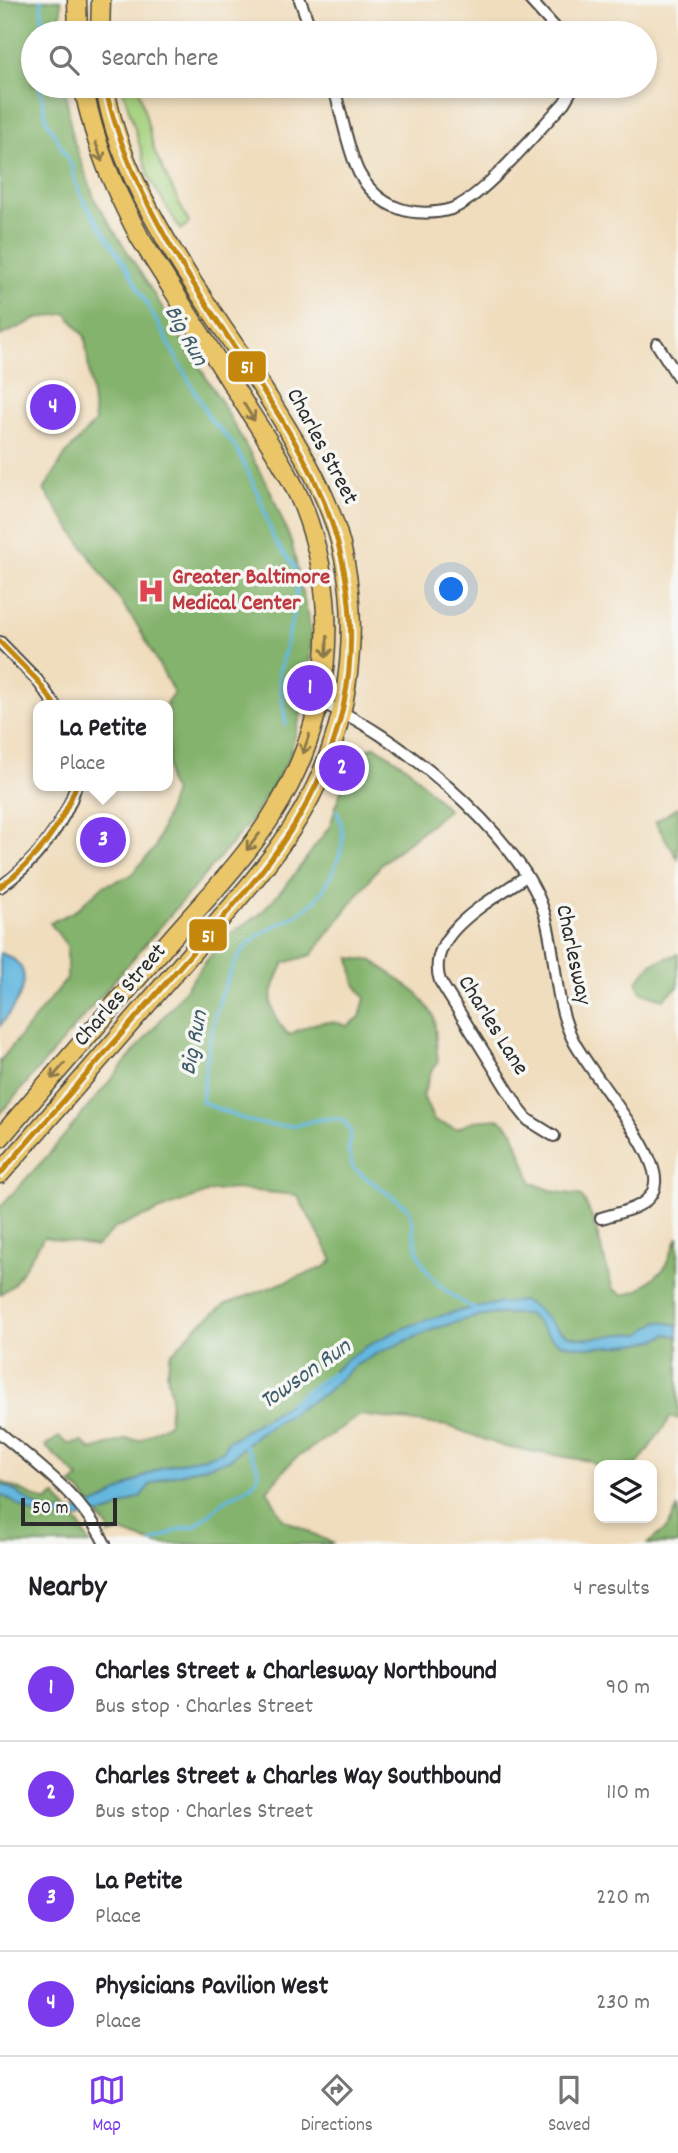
<!DOCTYPE html>
<meta charset="utf-8">
<style>
:root{--surface:#fff;--page:#f6f6f6;--text:#202124;--muted:#757577;--line:#e0e0e0;--accent:#7c3aed}
body{margin:0;font-family:Dekko,sans-serif;background:var(--page);color:var(--text)}
.controls{position:absolute;right:21px;bottom:21px;display:grid;overflow:hidden;border-radius:14px;box-shadow:0 4px 10px #0003}
.controls button{width:63px;height:63px;display:grid;place-items:center;padding:0;border:0;border-bottom:2px solid var(--line);background:var(--surface);color:var(--text);font:35px sans-serif}
.scale{position:absolute;left:21px;bottom:18px;width:96px;box-sizing:border-box;padding-left:7px;border:4px solid #2b2b2b;border-top:0;font-size:19px;line-height:24px;white-space:nowrap;color:#2b2b2b;-webkit-text-stroke:5px #f6f6f2;paint-order:stroke}
.you{position:absolute;left:452px;top:590px;width:24px;height:24px;margin:-18px;border:5px solid #fff;border-radius:50%;background:#1a73e8;box-shadow:0 0 0 10px #1a73e833}
.badge{display:grid;place-items:center;width:46px;height:46px;border-radius:50%;background:var(--accent);color:#fff;font-size:23px;font-weight:700}
.pin{position:absolute;translate:-50% -50%;border:4px solid #fff;box-shadow:0 2px 7px #0006}
.popup{position:absolute;left:33px;top:700px;width:140px;height:91px;box-sizing:border-box;display:grid;place-content:center;border-radius:14px;background:var(--surface);filter:drop-shadow(0 2px 5px #0005);font-size:23px;white-space:nowrap;color:var(--muted)}
.popup b{font-size:26px;color:var(--text)}
.popup::after{content:'';position:absolute;left:50%;top:100%;margin-left:-14px;border:14px solid transparent;border-top-color:var(--surface)}
.list{margin:0;padding:0;list-style:none}
h2{display:flex;justify-content:space-between;align-items:center;height:91px;margin:0;padding:0 28px;font-size:30px}
h2 small{font-size:23px;font-weight:400;color:var(--muted)}
.list li{display:grid;grid-template-columns:46px 1fr auto;gap:21px;align-items:center;box-sizing:border-box;height:105px;padding:0 28px;border-top:2px solid var(--line)}
.list b{display:block;font-size:26px;white-space:nowrap}
.list p{margin:0;font-size:23px;white-space:nowrap;color:var(--muted)}
.list em{font-size:23px;font-style:normal;color:var(--muted)}
.icon{flex:none;width:38px;height:38px;fill:none;stroke:currentColor;stroke-width:2;stroke-linecap:round;stroke-linejoin:round}
.map{position:relative;flex:none;width:678px;height:1544px;overflow:hidden}
.search{position:absolute;background:var(--surface);box-shadow:0 4px 10px #0003;left:21px;right:21px;top:21px;height:77px;display:flex;align-items:center;gap:18px;box-sizing:border-box;padding:0 24px;border-radius:38px;color:var(--muted);font-size:26px}
.sheet{height:511px;background:var(--surface)}
nav{display:flex;justify-content:space-around;align-items:center;box-sizing:border-box;height:98px;border-top:2px solid var(--line);background:var(--surface);font-size:19px;color:var(--muted)}
nav a{display:grid;justify-items:center;gap:4px}
nav .on{color:var(--accent)}
.map>svg:first-child{display:block}
.green{fill:#a4d17d;stroke:#687e54;stroke-width:2}
.forest{fill:#83b36c;stroke:#576f4c;stroke-width:2}
.water{fill:#64b7df;stroke:#487185;stroke-width:2}
.lines{fill:none;stroke-linecap:round;stroke-linejoin:round}
.stream{stroke:#64b7df;stroke-width:3.5}
.street-casing{stroke:#494641;stroke-width:14}
.primary-casing{stroke:#494641;stroke-width:21}
.street{stroke:#fff;stroke-width:10}
.primary{stroke:#ebc669;stroke-width:18}
.bus-1-casing{stroke:#f6f6f2;stroke-width:10}
.bus-1{stroke:#c4870b;stroke-width:5}
.oneway{stroke:#8b784a}
.labels{text-anchor:middle;dominant-baseline:central;stroke-width:7;stroke-linejoin:round;paint-order:stroke}
.street-label{font-size:23px;fill:#2b2b2b;stroke:#f6f6f2}
.health-label{font-size:23px;font-weight:bold;fill:#be3a42;stroke:#f6f6f2;text-anchor:start}
.water-label{font-size:24px;font-style:italic;fill:#3f5c6a;stroke:#f6f6f2}
.line-badge{stroke:#f6f6f2;stroke-width:2.5}
.badge-label{font-size:19px;text-anchor:middle;font-weight:bold;fill:#fff}
</style>
<div class="map">
<svg width="678" height="1544" viewBox="0 0 678 1544">
<rect width="100%" height="100%" fill="#f6f6f2"/>
<filter id="ink" filterUnits="userSpaceOnUse"><feTurbulence type="fractalNoise" baseFrequency=".0143" numOctaves="2"/><feDisplacementMap in="SourceGraphic" scale="14" xChannelSelector="R" yChannelSelector="G"/><feConvolveMatrix kernelMatrix="1 2 1 2 8 2 1 2 1" color-interpolation-filters="sRGB"/></filter>
<filter id="wash" filterUnits="userSpaceOnUse"><feTurbulence type="fractalNoise" baseFrequency=".00686" numOctaves="4" result="noise"/><feDisplacementMap in="SourceGraphic" scale="28" xChannelSelector="R" yChannelSelector="G"/><feGaussianBlur stdDeviation="1.57" result="paint"/><feColorMatrix in="noise" values="0 0 0 0 0 0 0 0 0 0 0 0 0 0 0 0 0 1.4 0 .05"/><feComposite in="paint" operator="in"/></filter>
<g filter="url(#wash)">
<rect width="100%" height="100%" fill="#f0ddbd"/>
<polygon class="green" points="122,86 138,86 155,153 189,223 181,230 150,180"/>
<g class="forest">
<polygon points="0,0 61,0 61,33 33,33 33,86 65,86 72,136 95,200 222,403 270,490 292,544 312,637 305,699 288,761 250,822 0,1114 0,1061 67,979 67,946 50,923 75,911 103,886 130,876 155,848 174,791 168,782 168,705 165,705 174,693 139,628 44,490 65,455 95,422 85,337 66,313 37,319 0,336"/>
<path d="M375,746L408,768L448,810L382,863L312,955L284,963C269,993 264,1009 289,1035C310,1024 325,1017 347,1026L360,1017L365,998L355,984L350,958L373,961L417,993L434,1016L438,1062L431,1071L423,1096L434,1121L457,1129L473,1121L500,1119L513,1131L532,1183L556,1192L580,1195C595,1212 604,1264 613,1289L624,1295L640,1289L664,1269L678,1237V1419L671,1417L637,1465L599,1467L590,1461L505,1447L448,1426L360,1415L292,1461L267,1490L283,1519L334,1544H156L121,1532L109,1535L110,1531L81,1492L71,1484L79,1478L45,1446L59,1437L68,1444L83,1442L91,1450L127,1439L140,1440L169,1423L171,1395L167,1374L170,1355L197,1326L226,1304L325,1267L333,1260L297,1195L235,1189L212,1191L116,1227L96,1247L44,1237L13,1285L0,1294V1207L49,1154L174,1004L221,941L261,913L287,884L330,826L342,787L360,753Z"/>
<polygon points="678,807 678,859 655,822"/>
<polygon points="678,954 678,987 663,999 641,992 637,981 653,963"/>
<polygon points="0,1481 46,1502 55,1495 81,1527 90,1544 0,1544"/>
<polygon points="678,1507 678,1544 647,1544 668,1527"/>
</g>
<g class="water">
<path d="M0,953C43,967 18,1003 0,1026Z"/>
<path d="M521,1301C545,1307 550,1332 574,1337C595,1342 619,1331 640,1334L659,1321L678,1325V1336L667,1334C653,1346 578,1351 560,1343C545,1336 540,1323 528,1314H497L471,1318L437,1328L380,1352L353,1367L325,1393L258,1434L229,1460L164,1478L150,1485L141,1496L111,1512L80,1518H50L32,1513L0,1494V1485L6,1486C22,1493 35,1510 53,1512C94,1517 126,1482 161,1468C181,1460 204,1460 223,1451L227,1442C257,1423 288,1405 318,1385C330,1377 338,1365 350,1357C399,1323 463,1306 521,1301Z"/>
</g>
<g class="lines">
<g class="stream">
<polyline points="41,0 43,33"/>
<polyline points="40,86 46,119 72,166 75,182 85,203 125,264 210,419 235,446 259,495 274,540 294,566 297,585 294,613 279,673 286,725"/>
<path d="M337,811C344,829 345,844 337,862C330,881 321,898 304,910C281,926 254,931 239,956C214,998 206,1054 202,1102C230,1114 253,1126 284,1126C308,1126 315,1115 343,1120L351,1132L348,1149L353,1168L408,1208C415,1219 412,1229 415,1240C421,1275 446,1294 475,1309"/>
<polyline points="290,1403 332,1373"/>
<polyline points="152,1542 180,1529 195,1526 223,1502 252,1485 258,1477 257,1465 243,1442"/>
</g>
</g>
</g>
<g filter="url(#ink)">
<g class="lines">
<defs>
<g id="street">
<polyline points="300,0 312,33"/>
<polyline points="530,0 560,33"/>
<path d="M333,86C342,112 347,149 359,173C368,189 381,202 398,208C413,214 435,214 451,209C482,199 539,129 564,103L574,86"/>
<polyline points="657,344 678,377"/>
<polyline points="0,642 37,680 55,705"/>
<path d="M318,702C391,728 519,835 543,909C558,954 552,1000 574,1042C591,1074 659,1152 655,1183C653,1208 620,1212 601,1218"/>
<path d="M526,876C493,900 424,933 440,981L520,1110L528,1120L554,1136"/>
<path d="M0,887C33,865 65,824 76,786"/>
<path d="M0,1433C39,1466 83,1497 105,1544"/>
</g>
<g id="primary">
<polyline points="77,0 78,33"/>
<polyline points="100,33 101,0"/>
<path d="M0,1138C53,1076 107,1014 160,952C197,908 240,866 271,817C331,724 343,608 303,506C287,467 261,431 239,395C206,343 173,290 140,238C111,182 96,148 83,86"/>
<path d="M0,1174C63,1102 125,1029 188,957C227,911 271,865 302,812C355,722 368,596 325,499C309,462 287,428 266,394C208,301 121,195 105,86"/>
</g>
</defs>
<use href="#street" class="street-casing"/>
<use href="#primary" class="primary-casing"/>
<use href="#street" class="street"/>
<use href="#primary" class="primary"/>
<defs>
<g id="bus-1">
<polyline points="0,642 37,680 55,705"/>
<path d="M0,887C35,861 61,828 76,786"/>
<path d="M0,1174C57,1108 114,1042 171,977C216,924 267,873 302,812C374,686 363,554 289,432C221,319 134,217 105,86"/>
</g>
</defs>
<use href="#bus-1" class="bus-1-casing"/>
<use href="#bus-1" class="bus-1"/>
</g>
<defs><path id="oneway-shaft" d="M-6 0H5M1.5-3L5.5 0L1.5 3" fill="none" stroke-width="1.6" stroke-linecap="round" stroke-linejoin="round" transform="scale(1.75)"/></defs>
<g class="oneway">
<use href="#oneway-shaft" transform="translate(99 152) rotate(71)"/>
<use href="#oneway-shaft" transform="translate(249 412) rotate(58)"/>
<use href="#oneway-shaft" transform="translate(327 647) rotate(92)"/>
<use href="#oneway-shaft" transform="translate(306 744) rotate(109)"/>
<use href="#oneway-shaft" transform="translate(253 842) rotate(128)"/>
<use href="#oneway-shaft" transform="translate(58 1071) rotate(131)"/>
</g>
</g>
<defs>
<symbol id="hospital-bare" viewBox="-9 -9 18 18"><path d="M-5-5h3v3.5h4V-5h3V5h-3V1.5h-4V5h-3Z" fill="#e0444e" stroke="#f6f6f2" stroke-width="2.5" paint-order="stroke"/></symbol>
</defs>
<g fill-rule="evenodd">
<use href="#hospital-bare" x="132" y="572" width="38" height="38"/>
</g>
<g class="labels">
<g class="street-label">
<text transform="translate(321 447) rotate(62)">Charles Street</text>
<text transform="translate(572 955) rotate(78)">Charlesway</text>
<text transform="translate(121 996) rotate(-49)">Charles Street</text>
<text transform="translate(492 1026) rotate(58)">Charles Lane</text>
</g>
<g class="health-label">
<text x="172" y="578">Greater Baltimore<tspan x="172" dy="26">Medical Center</tspan></text>
</g>
<g class="water-label">
<text transform="translate(185 336) rotate(61)">Big Run</text>
<text transform="translate(195 1043) rotate(-79)">Big Run</text>
<text transform="translate(306 1375) rotate(-35)">Towson Run</text>
</g>
</g>
<g class="line-badge">
<rect x="227" y="350" width="40" height="33" rx="7" fill="#c4870b"/>
<rect x="188" y="918" width="40" height="34" rx="7" fill="#c4870b"/>
</g>
<g class="badge-label">
<text x="247" y="373">51</text>
<text x="208" y="942">51</text>
</g>
</svg>
<div class="controls">
<button><svg class="icon" aria-label="layers" viewBox="0 0 24 24"><path d="M12 4l9 5-9 5-9-5zM3 14l9 5 9-5"/></svg></button>
</div>
<div class="scale">50 m</div>
<div class="you"></div>
<div class="pin badge" style="left:310px;top:688px">1</div>
<div class="pin badge" style="left:342px;top:768px">2</div>
<div class="pin badge" style="left:103px;top:840px">3</div>
<div class="popup"><b>La Petite</b>Place</div>
<div class="pin badge" style="left:53px;top:407px">4</div>
<div class="search"><svg class="icon" aria-label="search" viewBox="0 0 24 24"><circle cx="10" cy="10" r="6"/><path d="M15 15l6 6"/></svg>Search here</div>
</div>
<section class="sheet">
<h2>Nearby<small>4 results</small></h2>
<ul class="list">
<li><span class="badge">1</span><div><b>Charles Street &amp; Charlesway Northbound</b><p>Bus stop · Charles Street</p></div><em>90 m</em></li>
<li><span class="badge">2</span><div><b>Charles Street &amp; Charles Way Southbound</b><p>Bus stop · Charles Street</p></div><em>110 m</em></li>
<li><span class="badge">3</span><div><b>La Petite</b><p>Place</p></div><em>220 m</em></li>
<li><span class="badge">4</span><div><b>Physicians Pavilion West</b><p>Place</p></div><em>230 m</em></li>
</ul>
</section>
<nav>
<a class="on"><svg class="icon" aria-label="map" viewBox="0 0 24 24"><path d="M3 6l6-2 6 2 6-2v14l-6 2-6-2-6 2zM9 4v14M15 6v14"/></svg>Map</a>
<a><svg class="icon" aria-label="directions" viewBox="0 0 24 24"><path d="M12 3l9 9-9 9-9-9zM9 14v-3h6M13 9l2 2-2 2"/></svg>Directions</a>
<a><svg class="icon" aria-label="saved" viewBox="0 0 24 24"><path d="M7 4h10v16l-5-4-5 4z"/></svg>Saved</a>
</nav>
